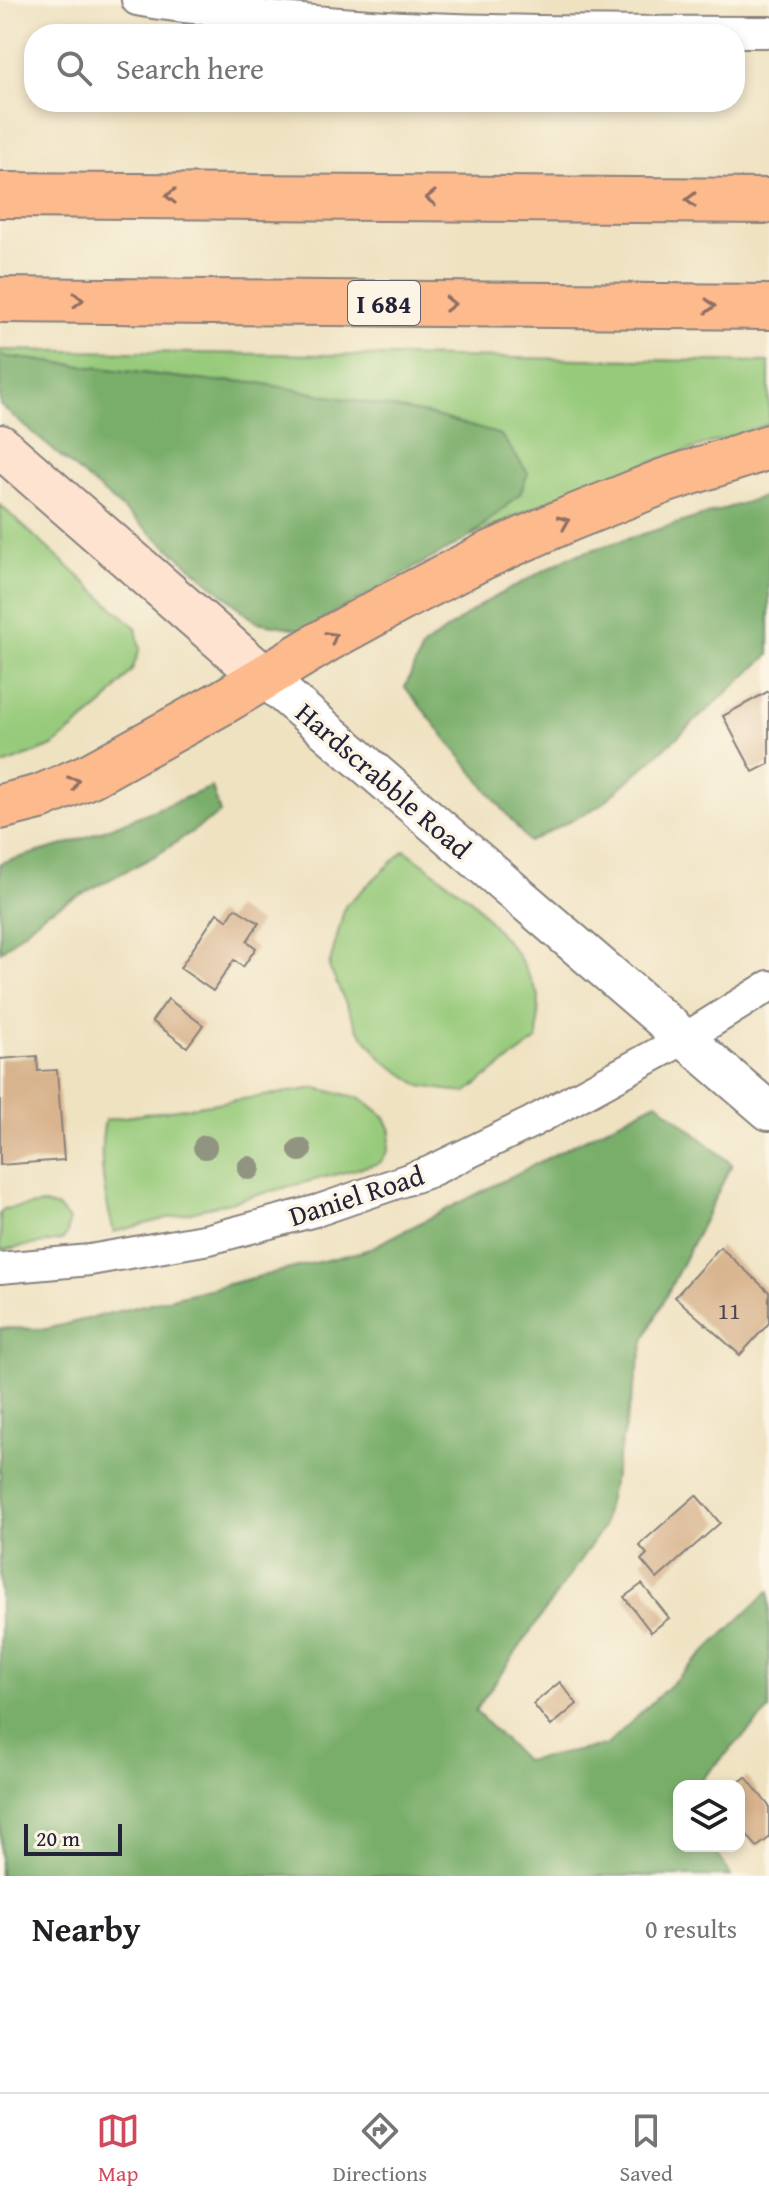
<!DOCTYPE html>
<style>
:root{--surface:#fff;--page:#f2f2f2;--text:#202124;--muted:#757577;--line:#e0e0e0;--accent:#d1495b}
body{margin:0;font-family:"Gentium Book Plus",serif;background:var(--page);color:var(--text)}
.controls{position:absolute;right:24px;bottom:24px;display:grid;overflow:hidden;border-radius:16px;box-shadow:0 4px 12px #0003}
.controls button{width:72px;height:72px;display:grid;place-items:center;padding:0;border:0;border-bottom:2px solid var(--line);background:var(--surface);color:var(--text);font:40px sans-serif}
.scale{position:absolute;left:24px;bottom:20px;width:98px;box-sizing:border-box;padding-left:8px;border:4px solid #22223b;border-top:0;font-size:22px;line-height:28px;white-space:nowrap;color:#22223b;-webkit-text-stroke:6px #fcf5e5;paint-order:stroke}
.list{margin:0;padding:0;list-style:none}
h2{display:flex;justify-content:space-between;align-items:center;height:104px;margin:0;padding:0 32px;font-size:34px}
h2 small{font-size:26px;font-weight:400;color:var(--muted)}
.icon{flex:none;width:44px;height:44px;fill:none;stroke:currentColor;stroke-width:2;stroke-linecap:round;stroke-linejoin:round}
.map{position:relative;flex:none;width:769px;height:1876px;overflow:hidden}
.search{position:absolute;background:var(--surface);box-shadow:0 4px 12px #0003;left:24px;right:24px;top:24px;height:88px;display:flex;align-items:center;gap:20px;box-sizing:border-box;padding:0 28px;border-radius:32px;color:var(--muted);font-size:30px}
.sheet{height:216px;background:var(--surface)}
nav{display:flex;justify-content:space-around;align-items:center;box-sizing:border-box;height:112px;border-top:2px solid var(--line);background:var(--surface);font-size:22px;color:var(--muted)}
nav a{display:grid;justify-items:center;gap:4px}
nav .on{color:var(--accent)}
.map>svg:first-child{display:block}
.green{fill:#97ca7a;stroke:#5c765a;stroke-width:2}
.forest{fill:#79ae6a;stroke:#4e6852;stroke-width:2}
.building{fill:#d8b38d}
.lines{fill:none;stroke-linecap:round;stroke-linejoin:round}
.minor-casing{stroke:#88827e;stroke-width:34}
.tertiary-casing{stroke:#88827e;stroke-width:42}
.secondary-casing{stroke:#88827e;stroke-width:46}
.motorway-casing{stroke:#88827e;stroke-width:48}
.minor{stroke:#fff;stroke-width:30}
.tertiary{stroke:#fff;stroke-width:38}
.secondary{stroke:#fee3d1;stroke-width:42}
.motorway{stroke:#fcba8d;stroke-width:44}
.tree{fill:#929482}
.oneway{stroke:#8f6e64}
.labels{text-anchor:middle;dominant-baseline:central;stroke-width:7;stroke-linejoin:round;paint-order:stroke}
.number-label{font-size:24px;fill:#504650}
.shield{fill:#fcf5e5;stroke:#63616e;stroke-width:2}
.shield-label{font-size:26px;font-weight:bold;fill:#22223b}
.street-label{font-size:28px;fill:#22223b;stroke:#fcf5e5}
</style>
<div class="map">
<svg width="769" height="1876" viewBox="0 0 769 1876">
<rect width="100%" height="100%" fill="#fcf5e5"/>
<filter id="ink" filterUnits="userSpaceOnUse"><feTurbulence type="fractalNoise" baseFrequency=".0125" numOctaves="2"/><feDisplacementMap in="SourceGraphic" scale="16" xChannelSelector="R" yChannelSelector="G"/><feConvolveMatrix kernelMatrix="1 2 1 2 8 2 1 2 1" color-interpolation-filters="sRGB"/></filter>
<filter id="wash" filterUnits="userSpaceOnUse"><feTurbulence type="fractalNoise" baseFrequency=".006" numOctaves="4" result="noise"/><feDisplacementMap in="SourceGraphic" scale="32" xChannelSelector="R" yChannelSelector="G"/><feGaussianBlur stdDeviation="1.8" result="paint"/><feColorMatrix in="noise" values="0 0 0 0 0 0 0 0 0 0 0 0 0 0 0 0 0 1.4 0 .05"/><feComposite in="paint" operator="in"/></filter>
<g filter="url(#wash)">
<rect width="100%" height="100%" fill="#efe2c1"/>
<g class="green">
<polygon points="0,350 769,362 769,424 585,484 468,538 520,494 254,382 208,381 0,356"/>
<polygon points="0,505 136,628 140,649 132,670 104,704 53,746 0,766"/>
<polygon points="405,850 472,900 518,955 539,996 537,1040 465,1093 421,1086 384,1061 357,1028 329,967 345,906"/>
<path d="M315,1088L361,1098L385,1117L391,1131L388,1151L380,1163L114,1232C104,1196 97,1157 105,1120Z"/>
<polygon points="44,1204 59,1208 69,1220 67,1235 62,1240 1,1250 0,1214 4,1209"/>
</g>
<g class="forest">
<polygon points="0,356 208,381 254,382 432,415 501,435 528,473 520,494 468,538 304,630 256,622 0,405"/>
<polygon points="769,495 769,655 601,805 529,842 405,687 423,647 482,604 569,557"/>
<polygon points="212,787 220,813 157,855 45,913 0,952 0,863 74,842"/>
<polygon points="657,1102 732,1164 645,1338 602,1529 475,1711 525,1761 607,1745 769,1591 769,1710 695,1786 679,1786 679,1846 713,1846 731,1876 0,1876 0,1328 46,1329 367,1250"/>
</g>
<g id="blocks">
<g class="building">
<polygon points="769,691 769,764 753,772 723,716"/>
<polygon points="235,908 259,923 247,941 256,948 243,967 234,960 213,991 180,968 217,913 227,920"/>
<polygon points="168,999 203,1025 187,1047 152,1021"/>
<polygon points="37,1056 38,1071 57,1070 64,1160 0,1165 0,1059"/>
<polygon points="720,1247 769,1292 769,1323 740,1355 675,1297"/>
<polygon points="696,1495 720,1523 657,1579 641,1560 647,1554 639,1545"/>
<polygon points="642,1584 669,1618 651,1632 624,1597"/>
<polygon points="560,1682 577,1704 551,1726 533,1704"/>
<polygon points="746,1777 769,1806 769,1838 757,1847 746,1834 739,1840 739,1786 734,1786"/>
</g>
</g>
</g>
<g filter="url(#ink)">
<use href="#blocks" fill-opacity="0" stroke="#88827e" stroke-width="2"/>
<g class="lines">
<defs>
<g id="minor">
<path d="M137,0C167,6 197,8 227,12C407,35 588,31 769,32"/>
<polyline points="0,1268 90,1260 209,1239 319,1210 429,1172 532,1122 684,1039 769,986"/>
</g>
<polyline id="tertiary" points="264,677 769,1111"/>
<polyline id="secondary" points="0,446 264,677"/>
<g id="motorway">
<polyline points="0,195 769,201"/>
<polyline points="0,300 769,307"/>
<polyline points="0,807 40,797 91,775 223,702 328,639 403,598 485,556 569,519 664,481 769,447"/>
</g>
</defs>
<use href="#minor" class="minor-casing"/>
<use href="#tertiary" class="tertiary-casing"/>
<use href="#secondary" class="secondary-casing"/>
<use href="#motorway" class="motorway-casing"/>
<use href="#minor" class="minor"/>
<use href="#tertiary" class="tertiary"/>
<use href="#secondary" class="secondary"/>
<use href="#motorway" class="motorway"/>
</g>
<g class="tree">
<circle cx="205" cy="1147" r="12"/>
<circle cx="300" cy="1150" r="12"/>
<circle cx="249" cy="1168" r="12"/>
</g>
<defs><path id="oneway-chevron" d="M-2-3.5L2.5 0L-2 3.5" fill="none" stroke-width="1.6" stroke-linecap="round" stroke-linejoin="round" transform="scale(2)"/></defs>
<g class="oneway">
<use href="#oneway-chevron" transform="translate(171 196) rotate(-180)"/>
<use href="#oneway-chevron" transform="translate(431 198) rotate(-180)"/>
<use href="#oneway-chevron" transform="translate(691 200) rotate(-180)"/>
<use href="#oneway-chevron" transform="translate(78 300) rotate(1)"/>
<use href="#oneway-chevron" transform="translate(450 304) rotate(1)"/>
<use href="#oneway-chevron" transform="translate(710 306) rotate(1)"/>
<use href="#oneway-chevron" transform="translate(564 522) rotate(-23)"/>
<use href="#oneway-chevron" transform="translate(332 637) rotate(-30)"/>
<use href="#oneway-chevron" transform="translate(74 782) rotate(-23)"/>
</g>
</g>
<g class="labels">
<g class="number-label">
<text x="729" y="1310">11</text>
</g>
<rect class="shield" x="348" y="281" width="72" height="44" rx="6"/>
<g class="shield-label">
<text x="384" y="303">I 684</text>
</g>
<g class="street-label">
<text transform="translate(384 780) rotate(41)">Hardscrabble Road</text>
<text transform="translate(356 1195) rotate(-18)">Daniel Road</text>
</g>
</g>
</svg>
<div class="controls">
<button><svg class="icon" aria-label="layers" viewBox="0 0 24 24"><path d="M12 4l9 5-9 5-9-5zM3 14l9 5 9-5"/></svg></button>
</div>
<div class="scale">20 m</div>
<div class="search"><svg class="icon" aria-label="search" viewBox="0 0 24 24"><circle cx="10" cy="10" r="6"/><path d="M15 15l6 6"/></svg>Search here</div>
</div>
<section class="sheet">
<h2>Nearby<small>0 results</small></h2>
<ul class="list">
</ul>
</section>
<nav>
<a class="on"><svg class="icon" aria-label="map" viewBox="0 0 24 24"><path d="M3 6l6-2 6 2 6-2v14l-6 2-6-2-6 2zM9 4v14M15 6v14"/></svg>Map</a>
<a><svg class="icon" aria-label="directions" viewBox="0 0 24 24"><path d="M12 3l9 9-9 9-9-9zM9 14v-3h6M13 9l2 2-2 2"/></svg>Directions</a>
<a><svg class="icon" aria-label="saved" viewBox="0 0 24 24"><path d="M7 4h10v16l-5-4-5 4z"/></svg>Saved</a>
</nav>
